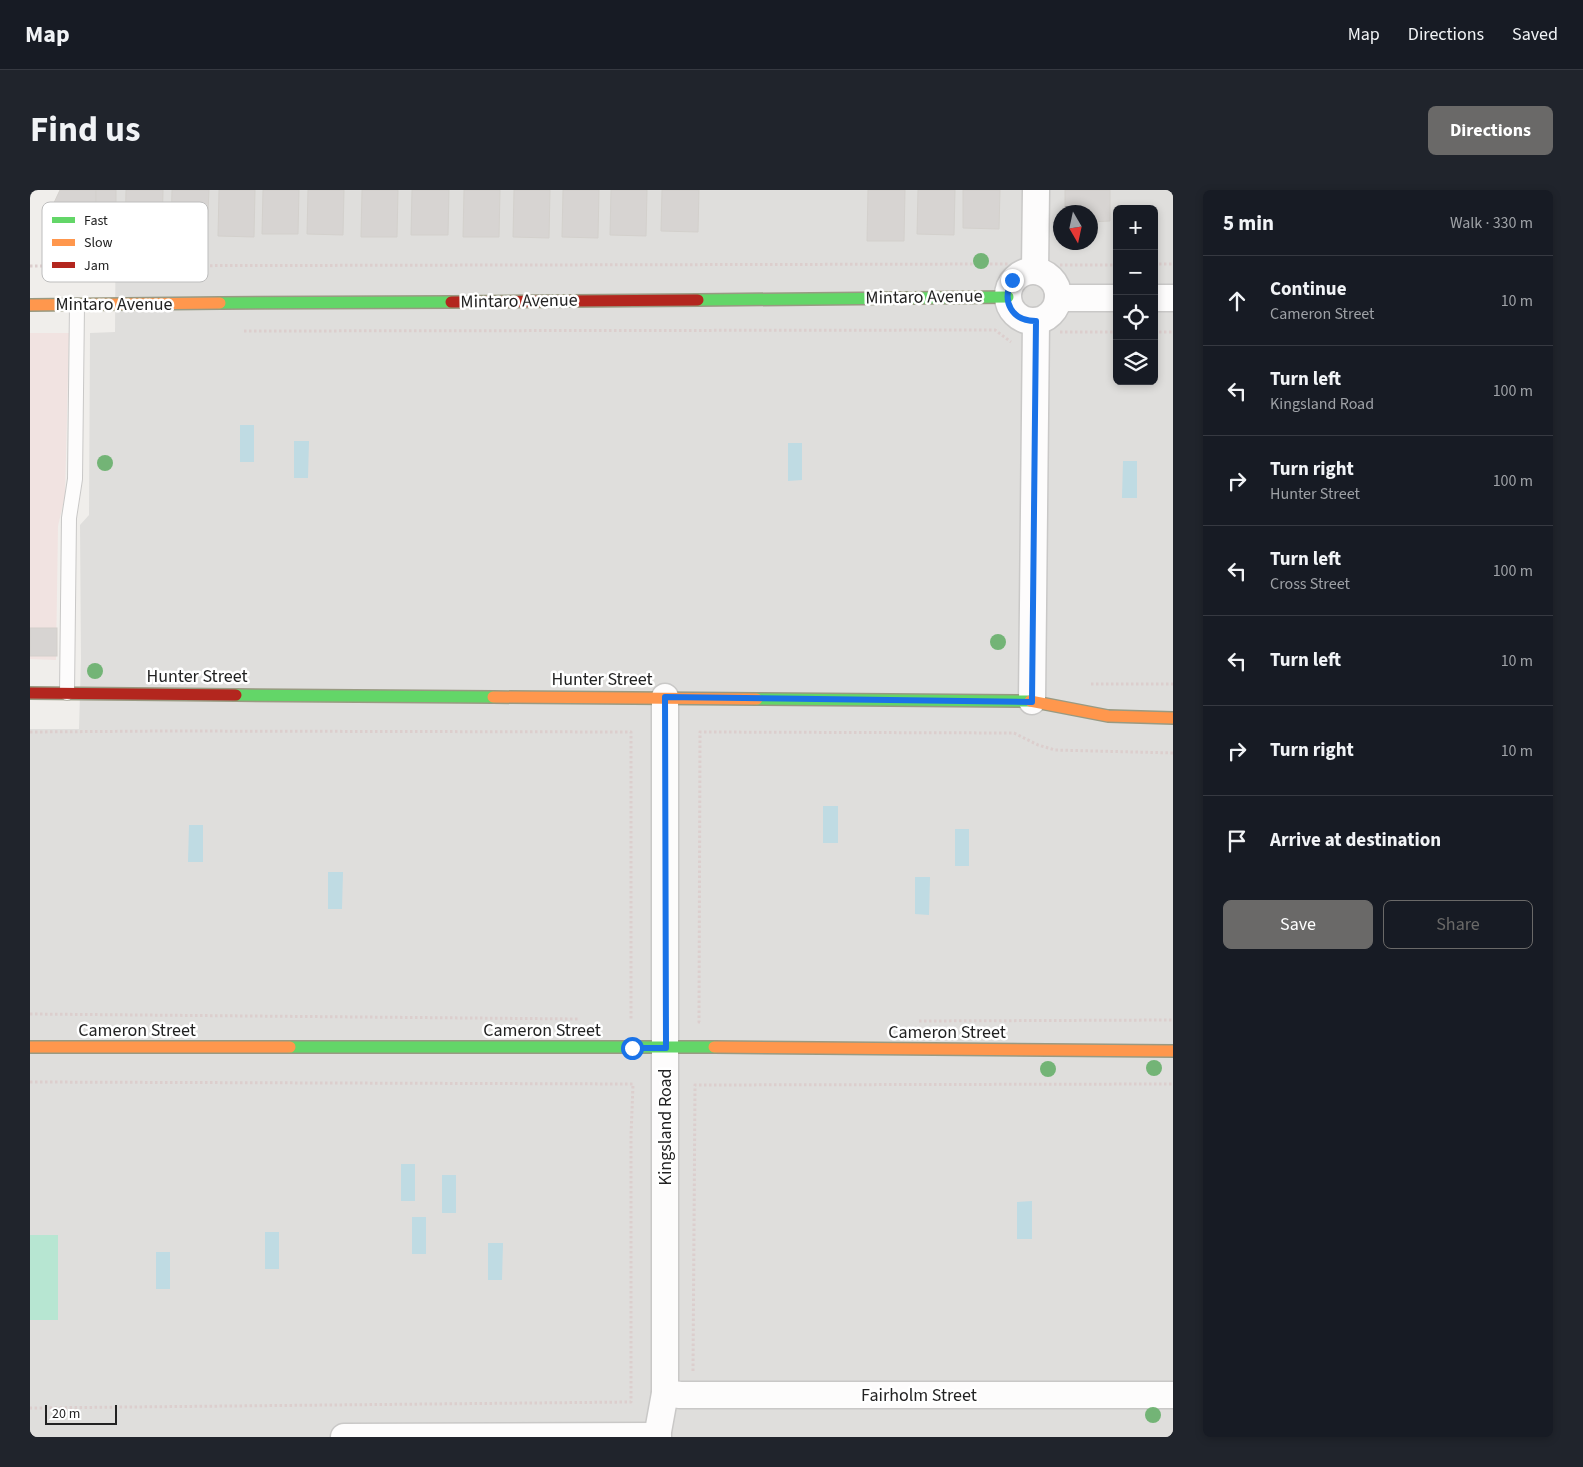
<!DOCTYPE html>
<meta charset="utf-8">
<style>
:root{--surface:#171b24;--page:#20242c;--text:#f1f3f6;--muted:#9ea1a6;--line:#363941;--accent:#6a6968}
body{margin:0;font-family:"Source Sans 3",sans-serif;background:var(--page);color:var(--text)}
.controls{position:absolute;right:15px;top:15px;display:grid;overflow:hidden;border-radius:8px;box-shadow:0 2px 8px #0003}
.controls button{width:45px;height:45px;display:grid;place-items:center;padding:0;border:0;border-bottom:1px solid var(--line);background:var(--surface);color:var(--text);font:25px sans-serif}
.compass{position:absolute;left:1023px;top:15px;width:45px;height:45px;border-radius:50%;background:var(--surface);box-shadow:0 2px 8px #0003;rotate:171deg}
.scale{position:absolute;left:15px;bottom:12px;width:72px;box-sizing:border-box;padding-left:5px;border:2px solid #222;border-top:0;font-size:14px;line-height:18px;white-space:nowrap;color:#222;-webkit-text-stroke:4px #fff;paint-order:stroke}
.stop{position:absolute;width:15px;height:15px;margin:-11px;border:4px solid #1a73e8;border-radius:50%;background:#fff}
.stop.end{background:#1a73e8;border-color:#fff;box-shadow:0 1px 5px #0008}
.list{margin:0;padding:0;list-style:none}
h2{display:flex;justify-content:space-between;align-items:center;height:65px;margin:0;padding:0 20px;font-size:21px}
h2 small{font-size:16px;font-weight:400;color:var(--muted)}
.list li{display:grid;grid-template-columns:32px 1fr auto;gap:15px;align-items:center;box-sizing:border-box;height:90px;padding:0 20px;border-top:1px solid var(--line)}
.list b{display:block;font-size:19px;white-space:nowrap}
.list p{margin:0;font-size:16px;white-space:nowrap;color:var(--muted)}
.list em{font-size:16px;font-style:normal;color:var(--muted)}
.actions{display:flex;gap:10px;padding:15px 20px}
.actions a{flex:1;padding:11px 0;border:1px solid var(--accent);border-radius:8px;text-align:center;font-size:18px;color:var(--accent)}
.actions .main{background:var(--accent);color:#fff}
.icon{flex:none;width:28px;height:28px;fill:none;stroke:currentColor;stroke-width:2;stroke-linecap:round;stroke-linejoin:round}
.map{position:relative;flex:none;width:1143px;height:1247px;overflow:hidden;border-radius:8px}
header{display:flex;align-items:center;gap:30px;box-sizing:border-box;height:70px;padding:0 25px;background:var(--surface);border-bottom:1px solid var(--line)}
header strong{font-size:24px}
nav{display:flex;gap:28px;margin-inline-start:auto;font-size:18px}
.intro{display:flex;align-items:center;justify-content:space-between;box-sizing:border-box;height:120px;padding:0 30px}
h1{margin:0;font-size:35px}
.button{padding:12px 22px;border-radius:8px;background:var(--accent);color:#fff;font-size:18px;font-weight:700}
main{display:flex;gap:30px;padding:0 30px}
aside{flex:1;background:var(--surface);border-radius:8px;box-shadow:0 2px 8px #0003}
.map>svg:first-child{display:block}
.residential{fill:#dfdedc;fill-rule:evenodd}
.commercial{fill:#f1e3e1}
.pitch{fill:#b7e6d2}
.water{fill:#bfdbe3}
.building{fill:#d7d4d2;stroke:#d3d0cc}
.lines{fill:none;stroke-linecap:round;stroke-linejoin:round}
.lane-casing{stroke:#c9c8c7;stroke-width:16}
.street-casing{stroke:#c9c8c7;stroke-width:29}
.fast-casing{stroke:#999a82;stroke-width:14}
.slow-casing{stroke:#999a82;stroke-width:14}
.jam-casing{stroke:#999a82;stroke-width:14}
.path{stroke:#dccecd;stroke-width:3;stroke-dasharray:2.5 2.5;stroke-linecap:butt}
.lane{stroke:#fdfcfc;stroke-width:14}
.street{stroke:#fdfcfc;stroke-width:26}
.fast{stroke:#63d668;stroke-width:11}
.slow{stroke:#ff974d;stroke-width:11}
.jam{stroke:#b3261e;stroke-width:11}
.tree{fill:#73b476}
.route{stroke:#1a73e8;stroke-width:6}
.labels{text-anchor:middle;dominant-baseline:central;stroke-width:5;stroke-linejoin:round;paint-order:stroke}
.street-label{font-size:18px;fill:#222;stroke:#fff}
.key{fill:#fff;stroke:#bdbdbd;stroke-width:1}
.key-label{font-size:14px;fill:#222}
</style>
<header>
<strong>Map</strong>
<nav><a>Map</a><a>Directions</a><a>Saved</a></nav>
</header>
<div class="intro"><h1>Find us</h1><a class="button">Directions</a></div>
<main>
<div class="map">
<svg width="1143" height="1247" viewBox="0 0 1143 1247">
<rect width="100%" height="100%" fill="#f0eeeb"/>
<path class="residential" d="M86,0H1143V1247H0V539H49L51,469L50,335L59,325L60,143L85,142ZM1087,19H1124V191H1087ZM1030,22H1060V52H1030Z"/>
<polygon class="commercial" points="0,143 39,143 35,306 28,336 26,470 0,469"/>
<rect class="pitch" x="0" y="1045" width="28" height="85"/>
<g class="water">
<rect x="210" y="235" width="14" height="37"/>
<polygon points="264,251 279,251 278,288 264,288"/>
<polygon points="758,253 772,253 772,290 758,291"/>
<polygon points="1093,271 1107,271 1107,308 1092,308"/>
<rect x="793" y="616" width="15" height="37"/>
<polygon points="159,635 173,635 173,672 158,672"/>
<rect x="925" y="639" width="14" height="37"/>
<polygon points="298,682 313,682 312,719 298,719"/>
<polygon points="885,687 900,687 899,725 885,724"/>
<rect x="371" y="974" width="14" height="37"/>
<rect x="412" y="985" width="14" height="38"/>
<polygon points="1002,1011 1002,1049 987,1049 987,1012"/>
<rect x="382" y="1027" width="14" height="37"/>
<rect x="235" y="1042" width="14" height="37"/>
<polygon points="458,1053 473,1053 472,1090 458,1090"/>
<rect x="126" y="1062" width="14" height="37"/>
</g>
<g class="building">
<polygon points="30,0 66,0 66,28 26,30 22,17"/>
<polygon points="66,0 86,0 86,68 51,68 51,37 66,37"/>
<polygon points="96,0 133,0 132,48 95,47"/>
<polygon points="142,0 179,0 177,45 141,44"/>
<polygon points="189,0 225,0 224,47 188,46"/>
<polygon points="233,0 269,0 268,44 232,44"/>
<polygon points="278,0 314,0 313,45 277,44"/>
<polygon points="332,0 368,0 367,47 331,47"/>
<polygon points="382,0 419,0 418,45 381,45"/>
<polygon points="434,0 470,0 469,47 433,47"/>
<polygon points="484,0 520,0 519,48 483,47"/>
<polygon points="533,0 569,0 568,48 532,47"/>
<polygon points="581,0 617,0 616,46 580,45"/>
<polygon points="632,0 669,0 668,42 631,41"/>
<polygon points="838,0 875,0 874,51 837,51"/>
<polygon points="888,0 925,0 924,45 887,44"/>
<polygon points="933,0 970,0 969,39 933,38"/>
<polygon points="1035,0 1080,0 1080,31 1060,32 1060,22 1035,22"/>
<rect x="0" y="438" width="27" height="28"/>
</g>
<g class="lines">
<defs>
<polyline id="lane" points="37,503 39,328 45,289 47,115"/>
<g id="street">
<polyline points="1005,80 1006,0"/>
<circle cx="1003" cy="106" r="25"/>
<polyline points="1028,108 1087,108"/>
<polyline points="1124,108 1143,108"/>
<polyline points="1002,511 1006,131"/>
<polyline points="635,1203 650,1205 1143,1205"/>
<polyline points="314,1247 628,1246"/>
<polyline points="627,1247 635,1203 635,507"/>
</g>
<g id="fast">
<polyline points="668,110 978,107"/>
<polyline points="190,113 421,112"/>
<polyline points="206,505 463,507"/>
<polyline points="727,509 1000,511"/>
<polyline points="260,857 684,857"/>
</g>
<g id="slow">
<polyline points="0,115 190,113"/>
<polyline points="463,507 727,509"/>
<polyline points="1000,511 1078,526 1143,528"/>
<polyline points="0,857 260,857"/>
<polyline points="684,857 1143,861"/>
</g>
<g id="jam">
<polyline points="421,112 668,110"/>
<polyline points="0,503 206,505"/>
</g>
</defs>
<use href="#lane" class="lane-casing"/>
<use href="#street" class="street-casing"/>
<use href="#fast" class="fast-casing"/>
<use href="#slow" class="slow-casing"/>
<use href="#jam" class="jam-casing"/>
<g class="path">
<polyline points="1124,74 1143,74"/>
<polyline points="1030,75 1087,75"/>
<polyline points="0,76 978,74 978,73"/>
<polyline points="214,141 965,140 981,152"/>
<polyline points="1030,142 1087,142"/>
<polyline points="1124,142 1143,142"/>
<polyline points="1061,494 1143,494"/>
<polyline points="0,542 136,541 601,542 601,829 600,829"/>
<polyline points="0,824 549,829"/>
<polyline points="889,831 1143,830"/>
<polyline points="670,832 669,832 670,542 984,543 1008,555 1025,560 1143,563"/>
<polyline points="0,892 603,894 601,945 601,1212 0,1218"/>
<polyline points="663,1181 665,895 1143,894"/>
</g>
<use href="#lane" class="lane"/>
<use href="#street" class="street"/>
<use href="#fast" class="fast"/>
<use href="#slow" class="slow"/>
<use href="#jam" class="jam"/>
</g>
<g class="tree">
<circle cx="951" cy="71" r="8"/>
<circle cx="75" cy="273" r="8"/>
<circle cx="968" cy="452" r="8"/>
<circle cx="65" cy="481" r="8"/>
<circle cx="1124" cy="878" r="8"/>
<circle cx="1018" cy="879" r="8"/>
<circle cx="1123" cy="1225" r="8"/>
</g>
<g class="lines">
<path class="route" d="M602,858H636L635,507L1002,512L1006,131C982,131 971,112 982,90"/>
</g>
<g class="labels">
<g class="street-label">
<text transform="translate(894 107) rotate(-1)">Mintaro Avenue</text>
<text transform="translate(489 111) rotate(-1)">Mintaro Avenue</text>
<text x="84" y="114">Mintaro Avenue</text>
<text x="167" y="486">Hunter Street</text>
<text x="572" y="489">Hunter Street</text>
<text x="107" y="840">Cameron Street</text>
<text x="512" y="840">Cameron Street</text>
<text x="917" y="842">Cameron Street</text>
<text transform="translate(635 937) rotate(-90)">Kingsland Road</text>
<text x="889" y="1205">Fairholm Street</text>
</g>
</g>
<rect x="12" y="12" width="166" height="80" rx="8" class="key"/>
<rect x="22" y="27" width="23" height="6" fill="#63d668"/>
<rect x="22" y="49" width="23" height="7" fill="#ff974d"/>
<rect x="22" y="72" width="23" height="6" fill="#b3261e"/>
<g class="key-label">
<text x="54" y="35">Fast</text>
<text x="54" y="57">Slow</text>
<text x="54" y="80">Jam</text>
</g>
</svg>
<div class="controls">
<button>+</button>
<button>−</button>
<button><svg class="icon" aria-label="locate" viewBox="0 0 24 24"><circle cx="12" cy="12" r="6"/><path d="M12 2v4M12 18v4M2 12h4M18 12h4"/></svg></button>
<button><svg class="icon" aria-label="layers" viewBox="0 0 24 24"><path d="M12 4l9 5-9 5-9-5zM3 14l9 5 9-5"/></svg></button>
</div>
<svg class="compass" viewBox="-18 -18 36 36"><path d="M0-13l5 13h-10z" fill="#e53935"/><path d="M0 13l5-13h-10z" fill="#9ea1a6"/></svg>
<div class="scale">20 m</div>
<div class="stop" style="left:602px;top:858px"></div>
<div class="stop end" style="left:982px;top:90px"></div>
</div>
<aside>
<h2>5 min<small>Walk · 330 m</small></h2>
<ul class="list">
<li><svg class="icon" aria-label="ahead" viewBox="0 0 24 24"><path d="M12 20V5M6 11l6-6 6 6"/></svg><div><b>Continue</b><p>Cameron Street</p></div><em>10 m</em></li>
<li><svg class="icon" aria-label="left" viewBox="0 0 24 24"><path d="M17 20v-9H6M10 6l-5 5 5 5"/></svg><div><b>Turn left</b><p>Kingsland Road</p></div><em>100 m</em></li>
<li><svg class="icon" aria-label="right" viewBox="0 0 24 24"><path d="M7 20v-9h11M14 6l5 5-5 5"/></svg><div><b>Turn right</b><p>Hunter Street</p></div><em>100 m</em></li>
<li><svg class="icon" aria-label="left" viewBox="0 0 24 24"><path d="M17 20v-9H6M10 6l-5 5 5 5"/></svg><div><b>Turn left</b><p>Cross Street</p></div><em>100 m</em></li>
<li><svg class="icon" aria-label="left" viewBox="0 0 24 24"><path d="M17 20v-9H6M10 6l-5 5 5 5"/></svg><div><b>Turn left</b></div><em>10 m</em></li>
<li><svg class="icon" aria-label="right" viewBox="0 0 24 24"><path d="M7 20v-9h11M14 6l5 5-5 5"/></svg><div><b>Turn right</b></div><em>10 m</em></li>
<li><svg class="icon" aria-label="arrive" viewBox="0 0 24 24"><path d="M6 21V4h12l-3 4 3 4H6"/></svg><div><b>Arrive at destination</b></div></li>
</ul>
<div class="actions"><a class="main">Save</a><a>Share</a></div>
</aside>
</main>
